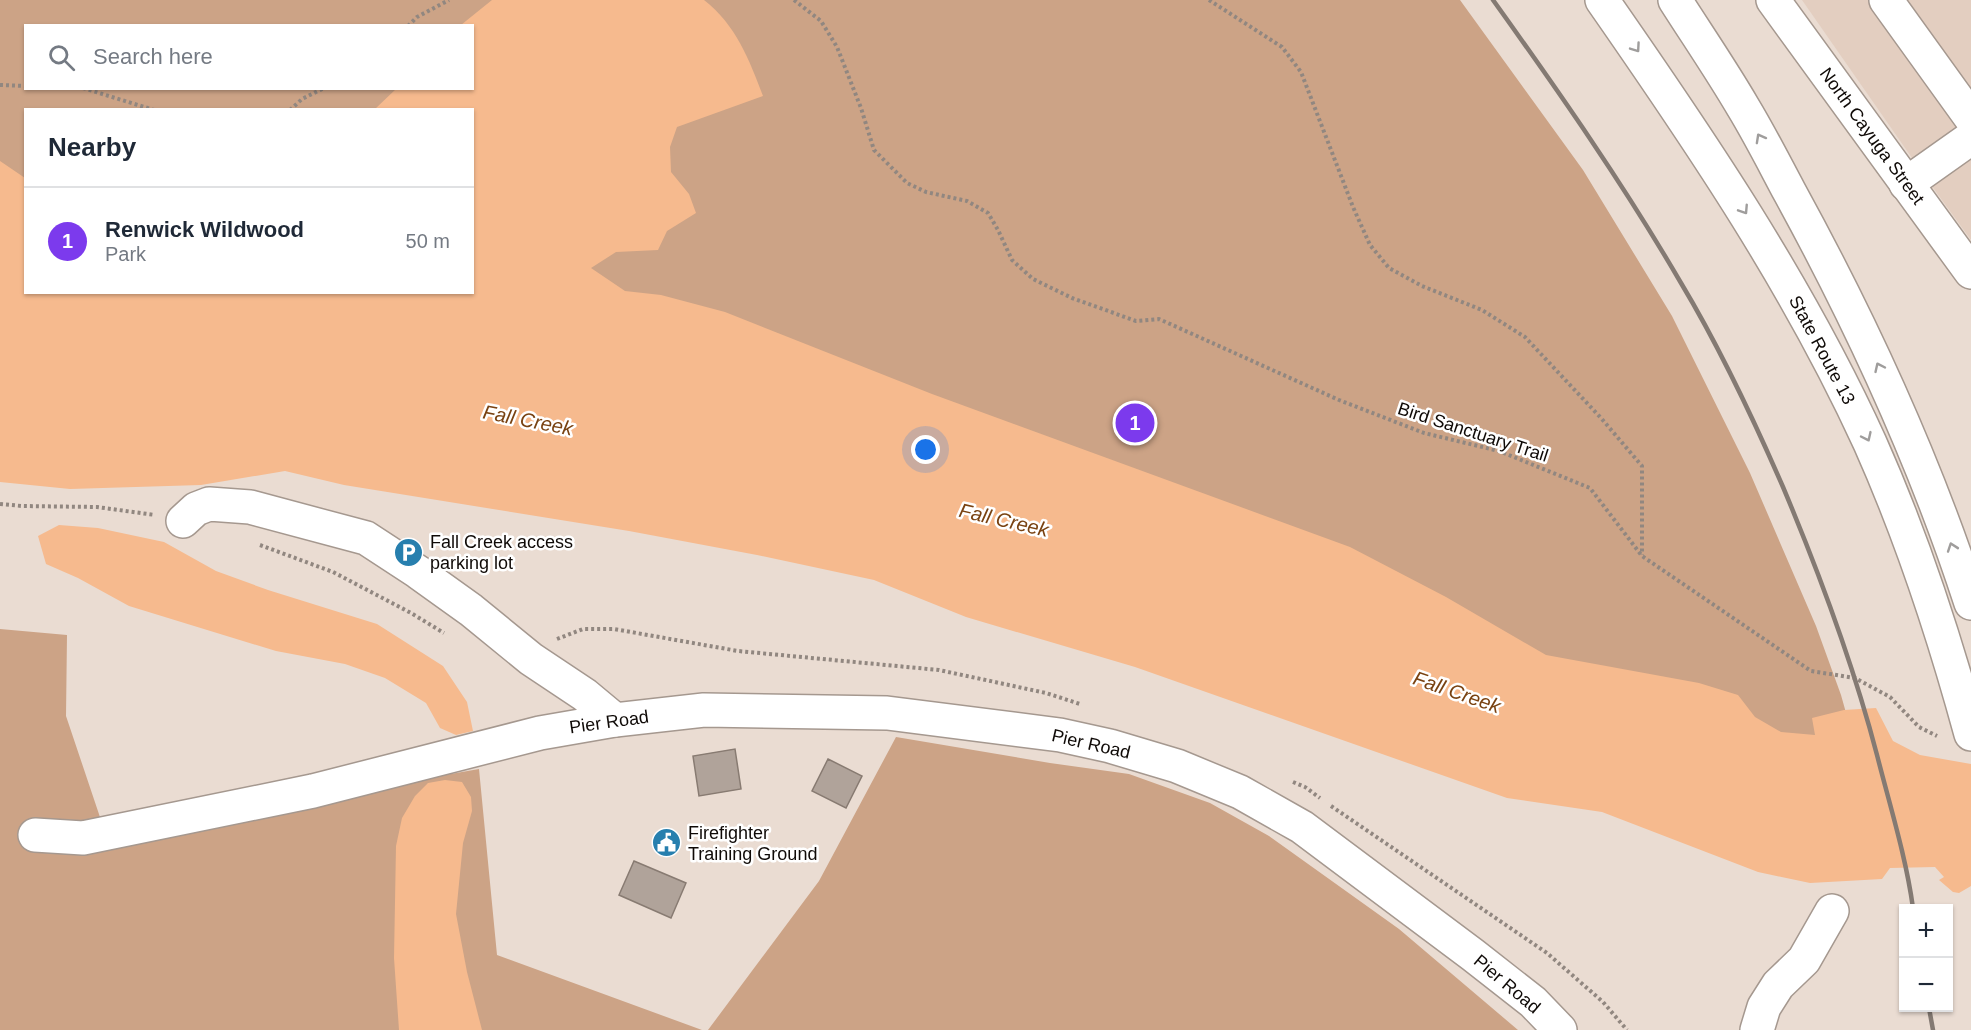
<!DOCTYPE html>
<meta charset="utf-8">
<style>
:root{--surface:#fff;--page:#f2f2f3;--text:#1f2937;--muted:#747a83;--line:#e0e1e3;--accent:#7c3aed}
body{margin:0;font-family:Arial,sans-serif;background:var(--page);color:var(--text)}
.controls{position:absolute;right:18px;bottom:18px;display:grid;overflow:hidden;border-radius:0px;box-shadow:0 2px 4px #0004}
.controls button{width:54px;height:54px;display:grid;place-items:center;padding:0;border:0;border-bottom:2px solid var(--line);background:var(--surface);color:var(--text);font:30px sans-serif}
.you{position:absolute;left:926px;top:450px;width:21px;height:21px;margin:-15px;border:4px solid #fff;border-radius:50%;background:#1a73e8;box-shadow:0 0 0 9px #1a73e833}
.badge{display:grid;place-items:center;width:39px;height:39px;border-radius:50%;background:var(--accent);color:#fff;font-size:20px;font-weight:700}
.pin{position:absolute;translate:-50% -50%;border:3px solid #fff;box-shadow:0 2px 6px #0006}
.list{margin:0;padding:0;list-style:none}
h2{display:flex;justify-content:space-between;align-items:center;height:78px;margin:0;padding:0 24px;font-size:26px}
h2 small{font-size:20px;font-weight:400;color:var(--muted)}
.list li{display:grid;grid-template-columns:39px 1fr auto;gap:18px;align-items:center;box-sizing:border-box;height:108px;padding:0 24px;border-top:2px solid var(--line)}
.list b{display:block;font-size:22px;white-space:nowrap}
.list p{margin:0;font-size:20px;white-space:nowrap;color:var(--muted)}
.list em{font-size:20px;font-style:normal;color:var(--muted)}
.icon{flex:none;width:33px;height:33px;fill:none;stroke:currentColor;stroke-width:2;stroke-linecap:round;stroke-linejoin:round}
.map{position:relative;flex:none;width:1971px;height:1030px;overflow:hidden}
.search{position:absolute;background:var(--surface);box-shadow:0 2px 4px #0004;left:24px;top:24px;width:450px;height:66px;display:flex;align-items:center;gap:15px;box-sizing:border-box;padding:0 21px;border-radius:0px;color:var(--muted);font-size:22px}
.panel{position:absolute;background:var(--surface);box-shadow:0 2px 4px #0004;left:24px;top:108px;width:450px;height:186px;border-radius:0px}
.map>svg:first-child{display:block}
.built{fill:#e3cec0}
.green{fill:#cca386;fill-rule:evenodd}
.water{fill:#f6ba8e}
.building{fill:#b0a39a;stroke:#887b72;stroke-width:1.5}
.lines{fill:none;stroke-linecap:round;stroke-linejoin:round}
.minor-casing{stroke:#a5988f;stroke-width:36}
.highway-casing{stroke:#a5988f;stroke-width:36}
.path{stroke:#918780;stroke-width:4;stroke-dasharray:3 3;stroke-linecap:butt}
.minor{stroke:#fff;stroke-width:33}
.highway{stroke:#fff;stroke-width:33}
.rail{stroke:#847a73;stroke-width:4.5}
.oneway{stroke:#9f9d9c}
.labels{text-anchor:middle;dominant-baseline:central;stroke-width:5;stroke-linejoin:round;paint-order:stroke}
.street-label{font-size:18px;fill:#0f0a07;stroke:#fff}
.poi-label{font-size:18px;fill:#0f0a07;stroke:#fff;text-anchor:start}
.water-label{font-size:20px;font-style:italic;fill:#794211;stroke:#fff}
</style>
<div class="map">
<svg width="1971" height="1030" viewBox="0 0 1971 1030">
<rect width="100%" height="100%" fill="#eadcd2"/>
<polygon class="built" points="1802,0 1971,0 1971,240 1926,178"/>
<g class="green">
<path d="M0,0H1460L1583,170L1672,316L1750,473L1816,626L1841,695L1875,816L0,347ZM26,26H472V88H26ZM26,110H472V292H26Z"/>
<polygon points="0,629 67,635 66,716 106,835 479,769 497,955 702,1030 0,1030"/>
<polygon points="896,737 1050,763 1129,774 1210,803 1269,836 1399,929 1518,1030 708,1030 819,881"/>
</g>
<g class="water">
<path d="M492,0H704C736,25 749,59 763,96L677,127L670,147L671,172L689,194L696,213L667,231L658,250L616,252L591,268L625,291L661,295L725,312L932,394L1350,547L1446,597L1546,655L1699,683L1738,695L1755,717L1781,732L1815,735L1812,718L1844,710L1876,708L1893,741L1920,755L1971,764V886L1959,893L1953,892L1939,880L1944,877L1935,867L1890,868L1882,879L1810,883L1758,872L1602,812L1507,798L1135,667L966,617L874,580L757,555L629,531L344,485L285,471L201,485L70,489L0,482V161L25,178L26,292H472V110L375,109L396,89L472,88V26L461,25Z"/>
<polygon points="59,525 98,528 164,542 216,571 268,590 377,624 443,666 467,702 473,731 456,735 440,728 426,703 385,678 345,664 276,651 129,606 78,578 46,564 38,536"/>
<polygon points="445,780 462,782 471,797 472,811 463,843 456,914 467,972 482,1030 399,1030 394,958 396,846 402,818 415,796 428,783"/>
</g>
<g class="building">
<polygon points="735,749 741,789 699,796 693,756"/>
<polygon points="828,759 862,776 846,808 812,791"/>
<polygon points="634,861 686,883 671,918 619,895"/>
</g>
<g class="lines">
<defs>
<g id="minor">
<polyline points="1773,0 1971,272"/>
<polyline points="1886,0 1971,118"/>
<polyline points="1906,184 1971,138"/>
<polyline points="183,521 196,509 209,504 250,507 366,538 418,572 471,610 531,659 585,695 615,720"/>
<polyline points="35,835 83,838 313,791 540,733 615,720 704,710 887,713 1060,735 1110,746 1177,766 1240,792 1302,827 1473,955 1533,1002 1560,1030"/>
<polyline points="1757,1030 1764,1007 1778,985 1804,960 1832,911"/>
</g>
<g id="highway">
<path d="M1602,0C1701,142 1798,285 1870,443C1912,537 1944,635 1971,734"/>
<path d="M1675,0C1698,36 1722,71 1743,107C1760,135 1774,163 1789,191C1862,324 1924,458 1971,603"/>
</g>
</defs>
<use href="#minor" class="minor-casing"/>
<use href="#highway" class="highway-casing"/>
<g class="path">
<polyline points="794,0 821,21 837,47 861,108 874,150 907,183 926,192 967,201 988,213 998,230 1012,260 1033,279 1072,298 1136,321 1159,319 1339,400 1424,433 1499,451 1590,488 1642,556 1811,671 1855,678 1890,697 1919,727 1937,736"/>
<polyline points="1209,0 1282,47 1301,72 1353,207 1370,245 1389,268 1422,286 1482,310 1525,337 1601,418 1642,466 1642,555"/>
<polyline points="408,26 417,17 449,0"/>
<polyline points="0,85 26,86"/>
<polyline points="83,88 154,110"/>
<polyline points="290,110 302,99 324,88"/>
<polyline points="0,504 22,506 97,507 155,515"/>
<polyline points="260,545 333,572 411,613 444,633"/>
<polyline points="557,639 583,629 614,629 738,651 939,670 1046,693 1080,704"/>
<polyline points="1293,782 1305,787 1320,798"/>
<polyline points="1331,806 1547,953 1603,1002 1627,1030"/>
</g>
<use href="#minor" class="minor"/>
<use href="#highway" class="highway"/>
<g class="rail">
<path d="M1493,0C1559,92 1624,185 1681,283C1720,348 1753,418 1783,487C1820,575 1853,663 1877,755C1890,806 1906,857 1913,908"/>
<polyline points="1929,1008 1933,1030"/>
</g>
</g>
<defs><path id="oneway-chevron" d="M-2-3.5L2.5 0L-2 3.5" fill="none" stroke-width="1.6" stroke-linecap="round" stroke-linejoin="round" transform="scale(1.5)"/></defs>
<g class="oneway">
<use href="#oneway-chevron" transform="translate(1636 48) rotate(55)"/>
<use href="#oneway-chevron" transform="translate(1760 138) rotate(-119)"/>
<use href="#oneway-chevron" transform="translate(1744 210) rotate(57)"/>
<use href="#oneway-chevron" transform="translate(1879 367) rotate(-115)"/>
<use href="#oneway-chevron" transform="translate(1867 437) rotate(65)"/>
<use href="#oneway-chevron" transform="translate(1952 547) rotate(-109)"/>
</g>
<defs>
<symbol id="parking-disc" viewBox="-11 -11 22 22"><circle r="9.5" fill="#277fae" stroke="#fff"/><path d="M-3.5-5.5H1a3.5 3.5 0 0 1 0 7H-1V5.5H-3.5ZM-1-3.4V-.6H.8a1.4 1.4 0 0 0 0-2.8Z" fill="#fff"/></symbol>
<symbol id="civic-disc" viewBox="-11 -11 22 22"><circle r="9.5" fill="#277fae" stroke="#fff"/><path d="M-.6-6.5H3V-4.5H.6V-3L4-1V1h2V6H-6V1h2V-1L-.6-3ZM-1.2 2.5V6h2.4V2.5Z" fill="#fff"/></symbol>
</defs>
<g fill-rule="evenodd">
<use href="#parking-disc" x="392" y="536" width="33" height="33"/>
<use href="#civic-disc" x="650" y="826" width="33" height="33"/>
</g>
<g class="labels">
<g class="street-label">
<text transform="translate(1872 136) rotate(54)">North Cayuga Street</text>
<text transform="translate(1822 350) rotate(62)">State Route 13</text>
<text transform="translate(1473 432) rotate(18)">Bird Sanctuary Trail</text>
<text transform="translate(609 722) rotate(-8)">Pier Road</text>
<text transform="translate(1091 744) rotate(13)">Pier Road</text>
<text transform="translate(1507 984) rotate(40)">Pier Road</text>
</g>
<g class="poi-label">
<text x="430" y="542">Fall Creek access<tspan x="430" dy="21">parking lot</tspan></text>
<text x="688" y="833">Firefighter<tspan x="688" dy="21">Training Ground</tspan></text>
</g>
<g class="water-label">
<text transform="translate(528 420) rotate(11)">Fall Creek</text>
<text transform="translate(1004 520) rotate(13)">Fall Creek</text>
<text transform="translate(1457 692) rotate(19)">Fall Creek</text>
</g>
</g>
</svg>
<div class="controls">
<button>+</button>
<button>−</button>
</div>
<div class="you"></div>
<div class="pin badge" style="left:1135px;top:423px">1</div>
<div class="search"><svg class="icon" aria-label="search" viewBox="0 0 24 24"><circle cx="10" cy="10" r="6"/><path d="M15 15l6 6"/></svg>Search here</div>
<section class="panel">
<h2>Nearby<small></small></h2>
<ul class="list">
<li><span class="badge">1</span><div><b>Renwick Wildwood</b><p>Park</p></div><em>50 m</em></li>
</ul>
</section>
</div>
